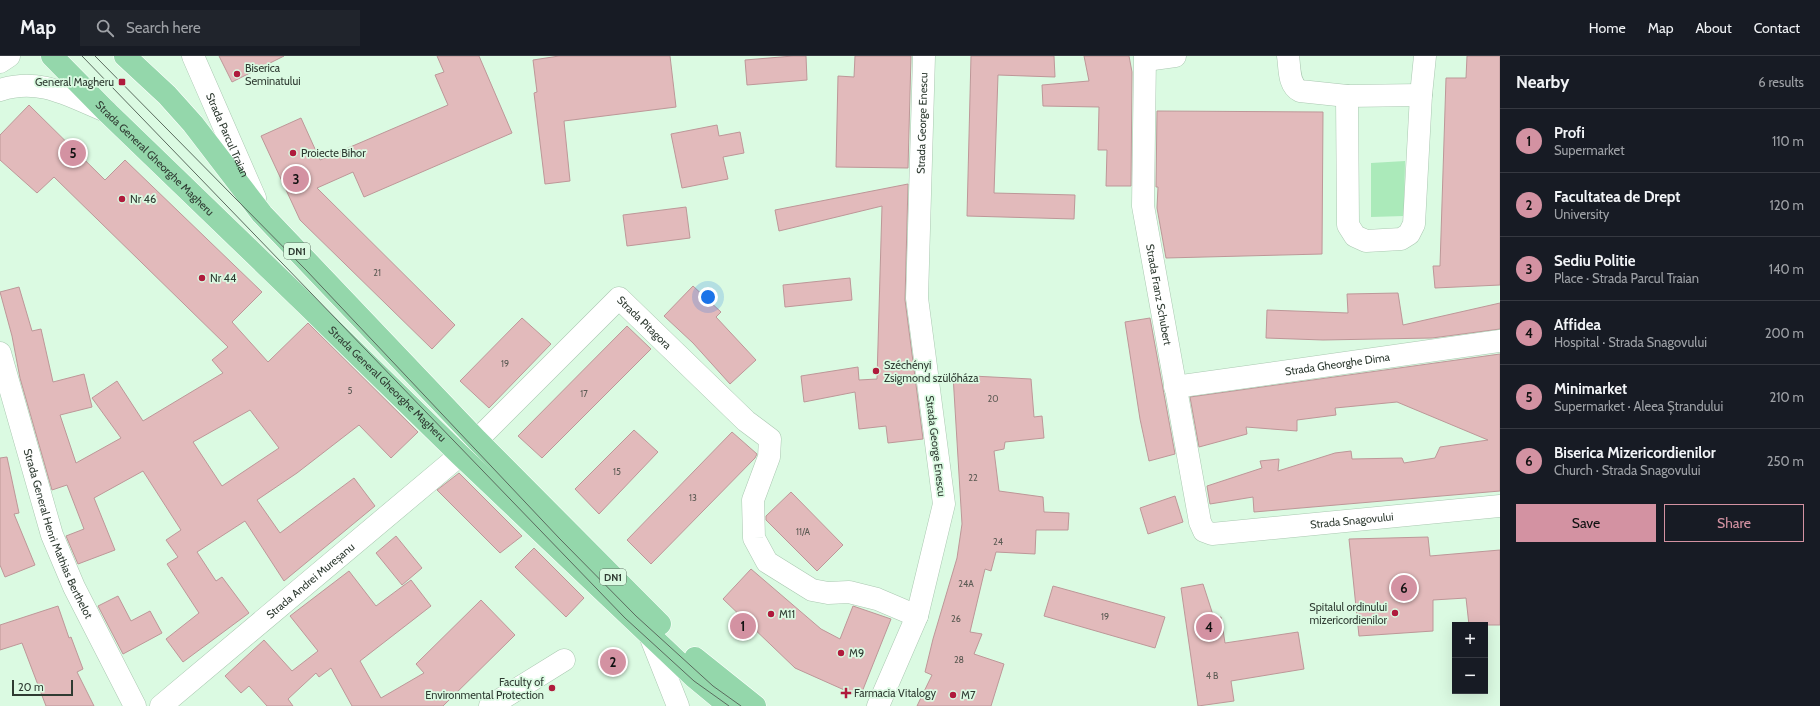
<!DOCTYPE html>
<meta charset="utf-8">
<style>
:root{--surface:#171b24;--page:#20242c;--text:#f1f3f6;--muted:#9ea1a6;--line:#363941;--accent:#d392a2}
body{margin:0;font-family:Cabin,sans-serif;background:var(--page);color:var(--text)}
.controls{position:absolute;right:12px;bottom:12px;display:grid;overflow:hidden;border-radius:0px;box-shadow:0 4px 16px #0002}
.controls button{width:36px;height:36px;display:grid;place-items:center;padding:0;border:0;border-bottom:1px solid var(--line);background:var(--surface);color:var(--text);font:20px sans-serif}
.scale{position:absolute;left:12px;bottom:10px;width:61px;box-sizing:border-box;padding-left:4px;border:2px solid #2f3b32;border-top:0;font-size:11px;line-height:14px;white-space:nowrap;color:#2f3b32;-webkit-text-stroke:3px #dbfae2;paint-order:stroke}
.you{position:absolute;left:708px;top:241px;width:14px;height:14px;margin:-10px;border:3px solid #fff;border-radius:50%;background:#1a73e8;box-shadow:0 0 0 6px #1a73e833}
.badge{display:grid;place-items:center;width:26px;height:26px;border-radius:50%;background:var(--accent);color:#111;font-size:13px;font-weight:700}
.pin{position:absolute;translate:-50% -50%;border:2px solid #fff;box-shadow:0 1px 4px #0006}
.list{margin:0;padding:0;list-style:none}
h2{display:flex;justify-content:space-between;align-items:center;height:52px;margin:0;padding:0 16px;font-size:17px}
h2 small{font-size:13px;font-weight:400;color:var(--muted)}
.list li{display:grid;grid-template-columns:26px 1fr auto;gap:12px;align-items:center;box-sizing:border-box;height:64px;padding:0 16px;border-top:1px solid var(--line)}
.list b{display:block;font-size:15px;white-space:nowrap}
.list p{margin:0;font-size:13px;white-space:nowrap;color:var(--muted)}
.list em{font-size:13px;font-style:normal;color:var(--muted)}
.actions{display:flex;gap:8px;padding:12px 16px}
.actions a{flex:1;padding:9px 0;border:1px solid var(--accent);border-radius:0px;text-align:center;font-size:14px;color:var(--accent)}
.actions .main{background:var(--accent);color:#111}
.icon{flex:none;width:22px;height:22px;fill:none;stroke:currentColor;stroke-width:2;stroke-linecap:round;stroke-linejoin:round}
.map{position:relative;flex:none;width:1500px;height:650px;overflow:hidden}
header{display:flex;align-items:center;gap:24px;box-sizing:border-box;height:56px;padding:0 20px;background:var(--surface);border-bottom:1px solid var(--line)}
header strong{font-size:19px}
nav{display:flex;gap:22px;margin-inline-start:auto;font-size:14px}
.search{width:280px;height:36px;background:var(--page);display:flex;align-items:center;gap:10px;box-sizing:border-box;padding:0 14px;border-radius:0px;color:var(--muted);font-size:15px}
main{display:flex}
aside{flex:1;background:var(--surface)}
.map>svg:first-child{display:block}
.green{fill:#abeaba}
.building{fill:#e2babb;stroke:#bd9798;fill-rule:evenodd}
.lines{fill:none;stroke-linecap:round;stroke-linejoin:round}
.minor-casing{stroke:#aac8b1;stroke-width:23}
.major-casing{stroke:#fff;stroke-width:23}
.minor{stroke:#fff;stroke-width:22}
.major{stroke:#94d7ab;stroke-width:22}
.tram{stroke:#5a6b5e;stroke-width:1}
.poi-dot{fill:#af1b3c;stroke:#dbfae2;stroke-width:1.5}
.labels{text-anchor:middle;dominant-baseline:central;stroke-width:3.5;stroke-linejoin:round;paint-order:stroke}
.number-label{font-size:9px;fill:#5c5b54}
.shield{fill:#dbfae2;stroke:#637467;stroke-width:1}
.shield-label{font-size:10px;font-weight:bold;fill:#2f3b32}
.poi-label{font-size:11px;fill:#2f3b32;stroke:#dbfae2;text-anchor:start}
.street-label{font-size:11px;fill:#2f3b32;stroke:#dbfae2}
</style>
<header>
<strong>Map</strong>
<div class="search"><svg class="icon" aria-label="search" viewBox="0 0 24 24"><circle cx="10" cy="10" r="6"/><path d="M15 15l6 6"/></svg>Search here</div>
<nav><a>Home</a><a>Map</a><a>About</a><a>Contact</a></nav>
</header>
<main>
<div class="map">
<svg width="1500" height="650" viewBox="0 0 1500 650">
<rect width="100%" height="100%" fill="#dbfae2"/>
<polygon class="green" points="1405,105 1404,160 1371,161 1371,107"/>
<g class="building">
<polygon points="219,0 284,0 232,26"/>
<polygon points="437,0 479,0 512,77 364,141 353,116 317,132 455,269 432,293 300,164 261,80 301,62 320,104 448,49 435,19 444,16"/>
<polygon points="559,0 670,0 676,51 564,65 570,125 545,128 534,37 537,36 533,4"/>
<polygon points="793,0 806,0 807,24 747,29 745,4"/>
<polygon points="855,0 911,0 908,112 836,111 838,20 854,21"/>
<polygon points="971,0 1054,0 1055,21 998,19 994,137 1075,139 1074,163 967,160"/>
<polygon points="1084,0 1129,0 1132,16 1131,130 1106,130 1107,94 1098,94 1099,51 1043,50 1042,29 1089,25"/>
<polygon points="1467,0 1500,0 1500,229 1435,232 1433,210 1440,210 1446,22 1466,22"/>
<path d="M29,49L105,124L125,104L262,236L232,266L268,306L308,267L418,376L391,402L359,369L297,417L257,444L280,477L354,422L375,450L284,525L245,465L197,496L216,525L222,521L249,557L183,606L166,583L199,557L167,508L178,501L166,484L181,474L143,415L94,442L115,494L78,508L66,480L84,473L67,429L52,434L20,322L12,280L0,236L19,231L32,275L41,273L53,326L84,318L92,351L60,359L76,407L121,382L92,342L117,325L143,365L223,317L212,304L228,291L54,121L37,137L0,104V79ZM250,354L279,392L222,430L193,386Z"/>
<polygon points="1157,55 1323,56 1322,198 1166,202 1157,152 1158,131 1156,131"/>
<polygon points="717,69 719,80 740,76 744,97 723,101 728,123 682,132 671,78"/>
<polygon points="908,128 905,244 923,383 888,387 886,370 859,373 855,336 804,346 801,320 858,311 859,324 877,323 882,150 779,175 775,154"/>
<polygon points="686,151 690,182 627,190 623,159"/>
<polygon points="850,222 852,244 785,251 783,229"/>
<polygon points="693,230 721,256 716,261 756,304 730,328 693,287 664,260"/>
<polygon points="1398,237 1403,269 1500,247 1500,273 1432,282 1323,284 1266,282 1267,254 1348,257 1347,238"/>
<polygon points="522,262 551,288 489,352 460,325"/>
<polygon points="1150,262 1175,398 1149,405 1140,363 1125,266"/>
<polygon points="627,270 651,293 542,402 518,380"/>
<polygon points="1500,298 1500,435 1254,456 1253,441 1210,448 1207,430 1262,412 1260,405 1279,403 1278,415 1335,397 1351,395 1352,403 1402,402 1404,407 1435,402 1440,391 1488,384 1397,346 1335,352 1336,359 1297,364 1297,375 1246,371 1247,378 1199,391 1190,341"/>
<polygon points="953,319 1031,323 1034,361 1042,360 1044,382 1005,386 1004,393 994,395 999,435 1043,441 1044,456 1069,457 1068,474 1036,474 1035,498 996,496 991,515 985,513 970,576 982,578 974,598 1004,608 991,650 917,650 932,619 925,616 933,583 957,502 962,468"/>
<polygon points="634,374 658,396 599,458 575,433"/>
<polygon points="732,376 757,398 755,402 651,508 627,484"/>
<polygon points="7,401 19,457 14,458 35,509 5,521 0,509 0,402"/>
<polygon points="459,417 522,480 500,497 437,434"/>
<polygon points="791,436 843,489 817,515 766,464 766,460"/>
<polygon points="1175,440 1183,466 1148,478 1140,452"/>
<polygon points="396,480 422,512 402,529 376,497"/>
<polygon points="1428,481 1430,500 1500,494 1500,569 1469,569 1466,542 1433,544 1433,575 1359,580 1349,483"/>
<polygon points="534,492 584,542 566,561 515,511"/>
<polygon points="751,513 821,573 840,583 853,550 891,563 860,641 795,612 723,543"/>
<polygon points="349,515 376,550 411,524 431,550 360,605 381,642 424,617 416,608 481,544 515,579 443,650 352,650 331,612 319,621 316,617 288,643 293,650 267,650 249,630 241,637 225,620 264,584 292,615 318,595 290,560"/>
<polygon points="1203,528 1214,562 1221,561 1225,587 1298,576 1304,613 1231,625 1234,645 1198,650 1181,532"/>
<polygon points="1053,530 1165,561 1155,592 1044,560"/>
<polygon points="118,540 131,565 150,555 162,577 123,598 98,550"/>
<polygon points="58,550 69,582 71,581 83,613 77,616 94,650 46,650 22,587 0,594 0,569"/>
</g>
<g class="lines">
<defs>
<g id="minor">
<path id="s1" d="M193,0L255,142"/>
<path id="s2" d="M1145,0L1143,150L1200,466L1204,475L1212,478L1500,450"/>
<path d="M1288,0C1290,12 1288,29 1300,35L1347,40L1421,39"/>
<polyline points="1146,4 1175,0"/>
<polyline points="0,6 9,0"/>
<path d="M0,34C40,21 69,40 106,55"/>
<polyline points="1347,40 1348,169 1355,180 1366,185 1401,183 1409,178 1414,168 1421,39 1425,0"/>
<path id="s3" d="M0,297L52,479L74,531L135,650"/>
<path id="s4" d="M1175,331L1500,285"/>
<path id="s5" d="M477,384L619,242L746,365L770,383L769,401L753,444L754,482L767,506L812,534L828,537L849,536L877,543L917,560"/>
<polyline points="649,577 678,650"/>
<path id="s6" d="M161,650L460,399"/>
<polyline points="490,650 564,604"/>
<path id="s7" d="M878,650L917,560L944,448L917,242L924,0"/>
</g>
<g id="major">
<path id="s8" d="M52,0L106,55L308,250L460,399L694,621L729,650"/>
<polyline points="125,0 167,39 193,68 262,158 477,384 660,568"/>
<polyline points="695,602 755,650"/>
</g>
</defs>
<use href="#minor" class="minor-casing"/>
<use href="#major" class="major-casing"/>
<use href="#minor" class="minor"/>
<use href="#major" class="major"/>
<g class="tram">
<polyline points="82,0 625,562 694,625 729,650"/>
<polyline points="95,0 306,214 559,482 636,560 713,630 741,650"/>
</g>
</g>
<g class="poi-dot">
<circle cx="237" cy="18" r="4"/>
<rect x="118" y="22" width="8" height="8" rx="2"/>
<circle cx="293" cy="97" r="4"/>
<circle cx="122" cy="143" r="4"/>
<circle cx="202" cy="222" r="4"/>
<circle cx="876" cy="315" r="4"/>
<circle cx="1395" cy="557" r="4"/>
<circle cx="771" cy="558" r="4"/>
<circle cx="841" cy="597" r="4"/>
<circle cx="552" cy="632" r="4"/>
<path d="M844 631h4v4h4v4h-4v4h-4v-4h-4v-4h4z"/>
<circle cx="953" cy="639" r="4"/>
</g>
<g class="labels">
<g class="number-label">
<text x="377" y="216">21</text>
<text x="505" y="307">19</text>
<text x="350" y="334">5</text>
<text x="584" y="337">17</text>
<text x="993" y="342">20</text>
<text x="617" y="415">15</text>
<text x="973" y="421">22</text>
<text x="693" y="441">13</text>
<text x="803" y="475">11/A</text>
<text x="998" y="485">24</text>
<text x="966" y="527">24A</text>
<text x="1105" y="560">19</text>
<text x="956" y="562">26</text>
<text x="959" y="603">28</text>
<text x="1212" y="619">4 B</text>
</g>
<g class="shield">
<rect x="284" y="187" width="26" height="16" rx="3"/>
<rect x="600" y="513" width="26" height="16" rx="3"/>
</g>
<g class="shield-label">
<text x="297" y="195">DN1</text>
<text x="613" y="521">DN1</text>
</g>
<g class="poi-label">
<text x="245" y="12">Biserica<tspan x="245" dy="13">Seminatului</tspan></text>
<text x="114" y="26" text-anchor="end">General Magheru</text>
<text x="301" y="97">Proiecte Bihor</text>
<text x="130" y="143">Nr 46</text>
<text x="210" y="222">Nr 44</text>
<text x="884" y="309">Széchényi<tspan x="884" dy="13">Zsigmond szülőháza</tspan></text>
<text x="1387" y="551" text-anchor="end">Spitalul ordinului<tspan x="1387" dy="13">mizericordienilor</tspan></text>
<text x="779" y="558">M11</text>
<text x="849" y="597">M9</text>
<text x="544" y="626" text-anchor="end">Faculty of<tspan x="544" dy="13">Environmental Protection</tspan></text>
<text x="854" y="637">Farmacia Vitalogy</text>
<text x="961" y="639">M7</text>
</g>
<g class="street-label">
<text stroke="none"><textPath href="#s7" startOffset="596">Strada George Enescu</textPath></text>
<text stroke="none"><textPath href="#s1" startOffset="86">Strada Parcul Traian</textPath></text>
<text stroke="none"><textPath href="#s8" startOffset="145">Strada General Gheorghe Magheru</textPath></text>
<text stroke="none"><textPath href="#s2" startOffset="240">Strada Franz Schubert</textPath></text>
<text stroke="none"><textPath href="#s5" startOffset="236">Strada Pitagora</textPath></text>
<text stroke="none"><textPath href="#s4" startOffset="164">Strada Gheorghe Dima</textPath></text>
<text stroke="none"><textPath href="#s8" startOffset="469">Strada General Gheorghe Magheru</textPath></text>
<text transform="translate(936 390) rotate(83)">Strada George Enescu</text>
<text stroke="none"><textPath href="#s2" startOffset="630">Strada Snagovului</textPath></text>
<text stroke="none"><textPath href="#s3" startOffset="190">Strada General Henri Mathias Berthelot</textPath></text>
<text stroke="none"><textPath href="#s6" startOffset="195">Strada Andrei Mureșanu</textPath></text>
</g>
</g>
</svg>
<div class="controls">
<button>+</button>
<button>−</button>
</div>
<div class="scale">20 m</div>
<div class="you"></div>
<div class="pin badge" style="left:743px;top:570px">1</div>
<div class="pin badge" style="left:613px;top:606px">2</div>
<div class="pin badge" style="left:296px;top:123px">3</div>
<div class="pin badge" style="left:1209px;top:571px">4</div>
<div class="pin badge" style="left:73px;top:97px">5</div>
<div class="pin badge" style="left:1404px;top:532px">6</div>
</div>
<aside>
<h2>Nearby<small>6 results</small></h2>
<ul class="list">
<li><span class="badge">1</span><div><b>Profi</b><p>Supermarket</p></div><em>110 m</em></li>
<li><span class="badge">2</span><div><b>Facultatea de Drept</b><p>University</p></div><em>120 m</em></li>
<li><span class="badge">3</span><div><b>Sediu Politie</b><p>Place · Strada Parcul Traian</p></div><em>140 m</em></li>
<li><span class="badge">4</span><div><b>Affidea</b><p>Hospital · Strada Snagovului</p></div><em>200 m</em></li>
<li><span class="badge">5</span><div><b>Minimarket</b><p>Supermarket · Aleea Ștrandului</p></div><em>210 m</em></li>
<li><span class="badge">6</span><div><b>Biserica Mizericordienilor</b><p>Church · Strada Snagovului</p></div><em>250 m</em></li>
</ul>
<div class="actions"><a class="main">Save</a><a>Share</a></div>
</aside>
</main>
